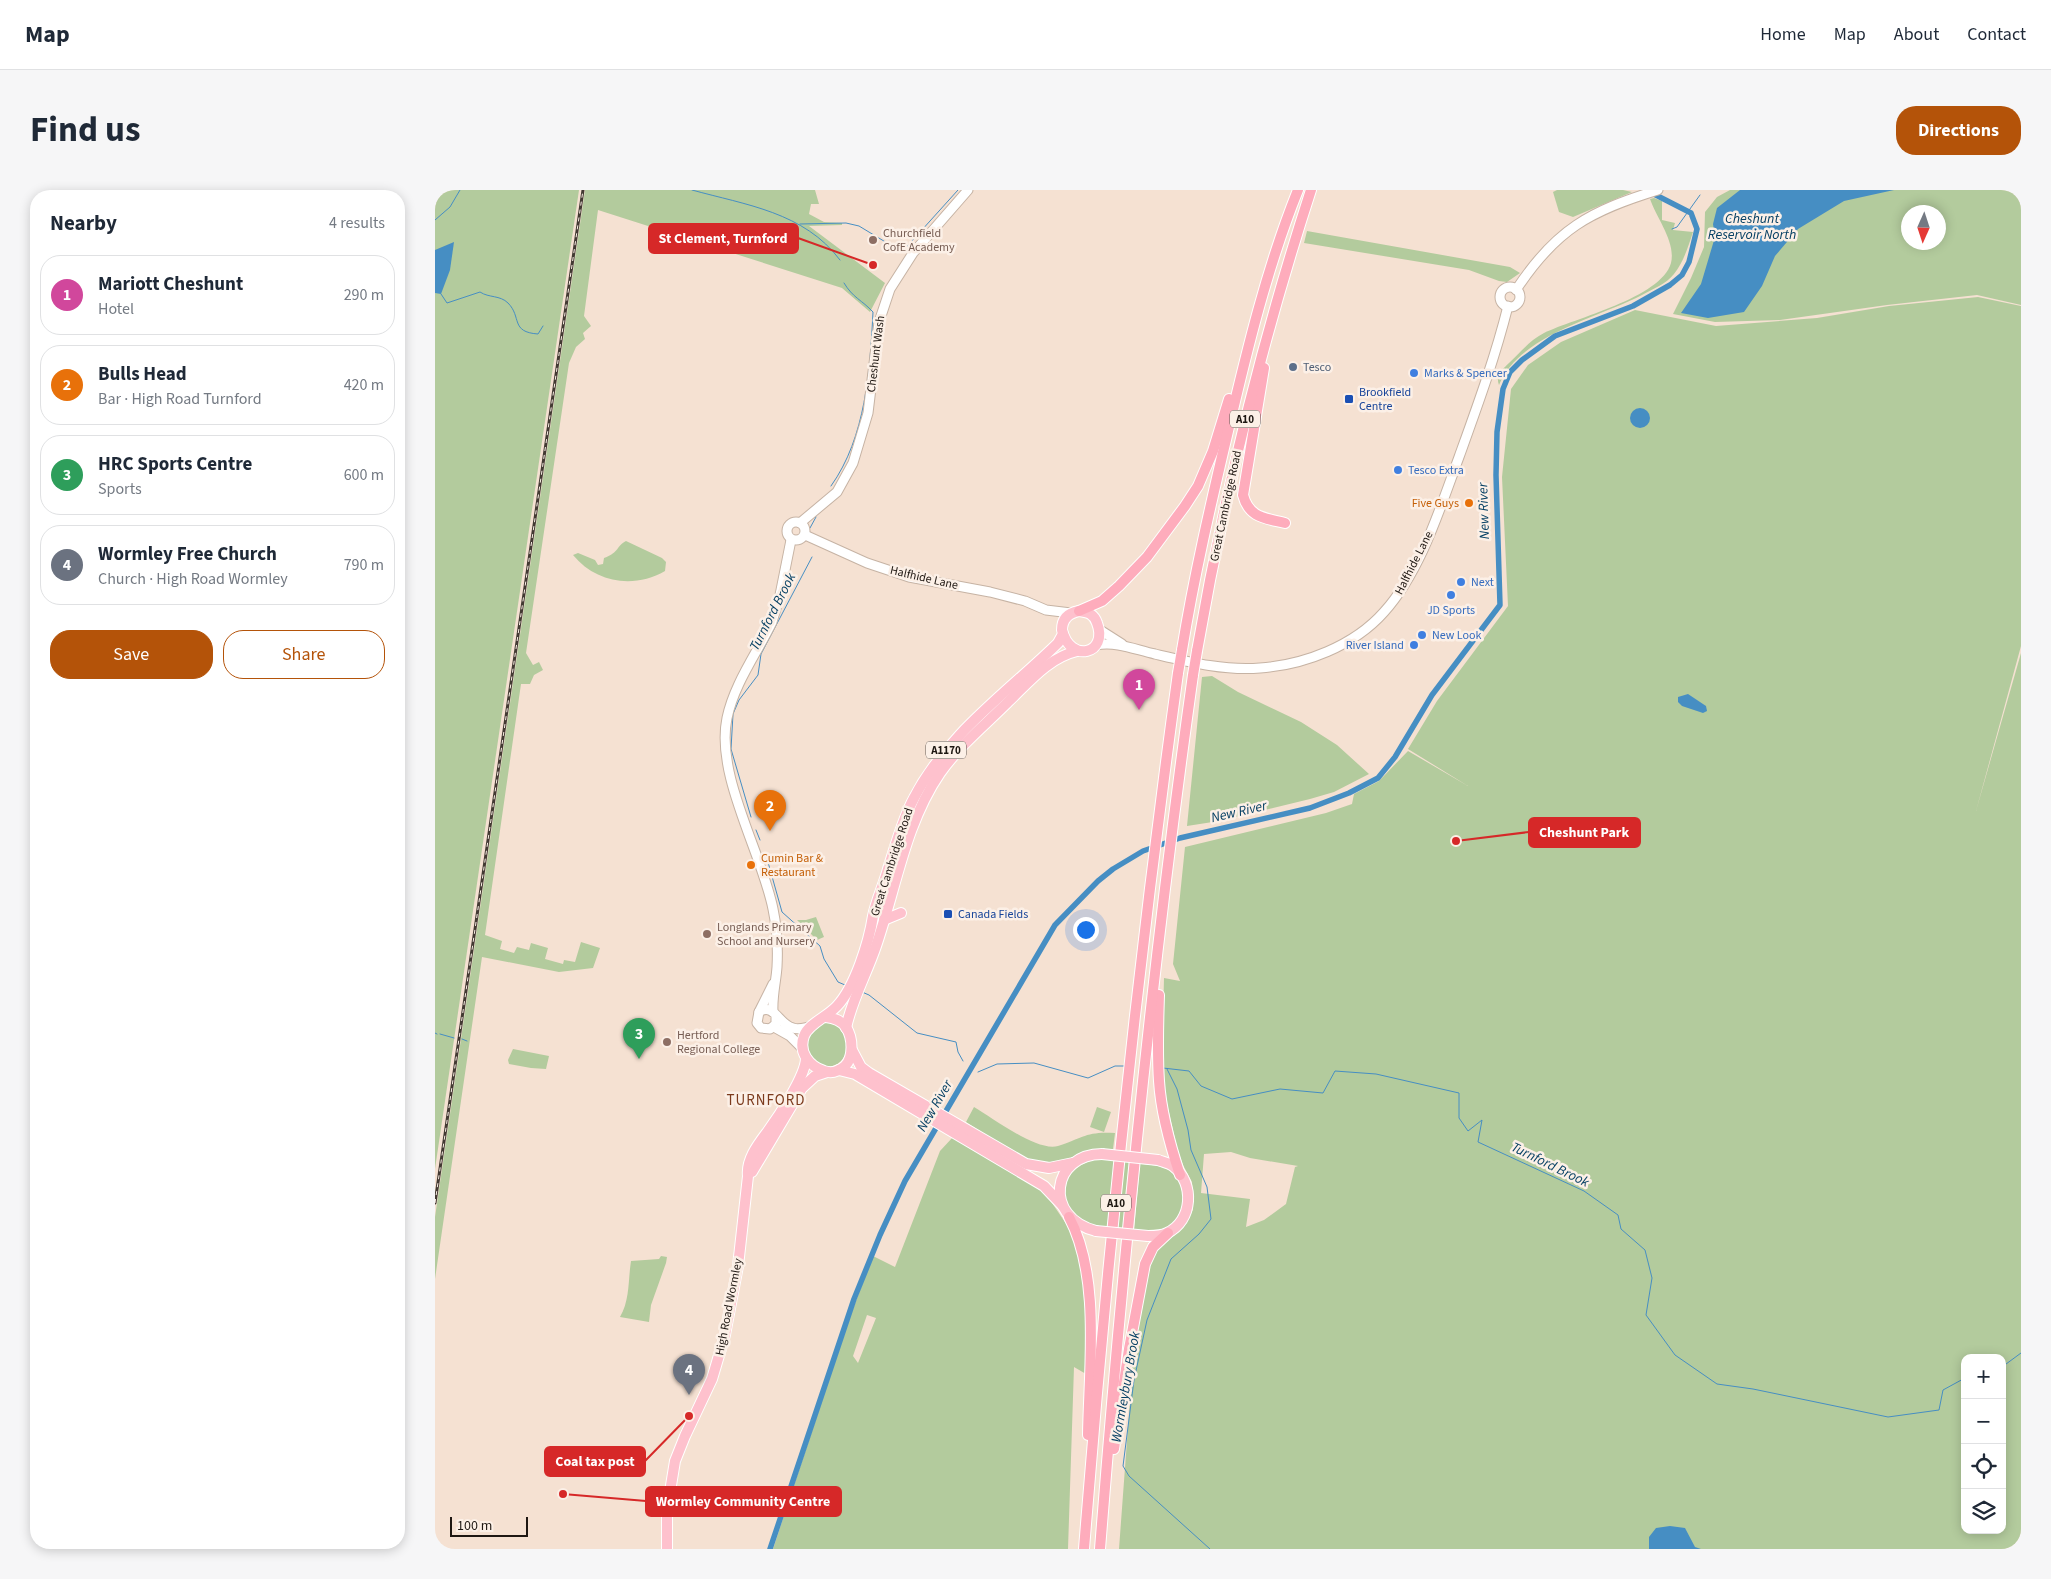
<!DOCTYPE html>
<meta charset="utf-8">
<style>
:root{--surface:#fff;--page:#f6f6f7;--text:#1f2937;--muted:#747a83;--line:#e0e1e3;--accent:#b45309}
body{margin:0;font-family:"Source Sans 3",sans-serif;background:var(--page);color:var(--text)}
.controls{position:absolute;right:15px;bottom:15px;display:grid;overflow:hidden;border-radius:10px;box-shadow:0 2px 12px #0003}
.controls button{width:45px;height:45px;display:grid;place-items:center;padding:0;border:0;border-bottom:1px solid var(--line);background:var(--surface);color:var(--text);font:25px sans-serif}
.compass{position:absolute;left:1466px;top:15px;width:45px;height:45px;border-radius:50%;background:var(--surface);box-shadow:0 2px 12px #0003;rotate:183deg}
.scale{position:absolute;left:15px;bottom:12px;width:78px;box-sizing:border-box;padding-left:5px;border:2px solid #1e1712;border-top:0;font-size:14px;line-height:18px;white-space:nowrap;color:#1e1712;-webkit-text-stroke:4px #fcf0e7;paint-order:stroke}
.you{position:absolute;left:650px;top:739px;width:18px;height:18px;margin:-12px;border:4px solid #fff;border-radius:50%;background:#1a73e8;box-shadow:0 0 0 8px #1a73e833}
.badge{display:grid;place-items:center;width:32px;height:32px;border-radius:50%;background:var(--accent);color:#fff;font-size:16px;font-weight:700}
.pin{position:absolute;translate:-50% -41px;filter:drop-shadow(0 1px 2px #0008)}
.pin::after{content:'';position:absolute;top:26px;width:18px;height:15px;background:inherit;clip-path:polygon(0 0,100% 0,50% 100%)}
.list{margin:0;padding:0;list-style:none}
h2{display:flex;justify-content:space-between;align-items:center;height:65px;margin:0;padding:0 20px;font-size:21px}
h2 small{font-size:16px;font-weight:400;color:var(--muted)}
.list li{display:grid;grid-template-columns:32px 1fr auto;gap:15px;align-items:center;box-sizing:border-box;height:80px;margin:0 10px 10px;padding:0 10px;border:1px solid var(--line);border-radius:20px}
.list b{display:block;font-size:19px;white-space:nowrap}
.list p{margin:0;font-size:16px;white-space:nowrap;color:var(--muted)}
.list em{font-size:16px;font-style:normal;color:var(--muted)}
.actions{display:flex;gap:10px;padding:15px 20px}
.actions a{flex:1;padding:11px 0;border:1px solid var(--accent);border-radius:20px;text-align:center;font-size:18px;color:var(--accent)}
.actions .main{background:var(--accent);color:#fff}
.icon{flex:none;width:28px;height:28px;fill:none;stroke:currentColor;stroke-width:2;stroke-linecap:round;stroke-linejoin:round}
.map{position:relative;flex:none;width:1586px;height:1359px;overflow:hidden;border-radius:20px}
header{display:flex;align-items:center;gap:30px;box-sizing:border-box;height:70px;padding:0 25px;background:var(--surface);border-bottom:1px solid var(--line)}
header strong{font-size:24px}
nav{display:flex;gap:28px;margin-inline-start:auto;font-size:18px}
.intro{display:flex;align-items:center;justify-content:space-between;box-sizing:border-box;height:120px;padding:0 30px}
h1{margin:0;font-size:35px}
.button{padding:12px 22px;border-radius:20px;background:var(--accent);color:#fff;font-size:18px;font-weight:700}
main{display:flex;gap:30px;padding:0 30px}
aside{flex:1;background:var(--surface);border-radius:20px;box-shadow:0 2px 12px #0003}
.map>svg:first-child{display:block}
.green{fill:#b3cb9d;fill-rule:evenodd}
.water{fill:#468ec3}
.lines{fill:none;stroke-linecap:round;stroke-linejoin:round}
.stream{stroke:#468ec3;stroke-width:1}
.canal{stroke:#468ec3;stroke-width:5.5}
.secondary-casing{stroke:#c6b3a4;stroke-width:11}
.primary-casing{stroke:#fff;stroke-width:12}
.trunk-casing{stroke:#fff;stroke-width:12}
.secondary{stroke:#fff;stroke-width:9}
.primary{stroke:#fec1cd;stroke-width:10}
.trunk{stroke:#feacbc;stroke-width:10}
.rail-casing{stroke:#423932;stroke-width:3}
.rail{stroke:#fcf0e7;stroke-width:1;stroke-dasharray:4;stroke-linecap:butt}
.primary-bridge-casing{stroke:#fff;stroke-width:12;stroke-linecap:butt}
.trunk-bridge-casing{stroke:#fff;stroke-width:12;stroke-linecap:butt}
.primary-bridge{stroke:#fec1cd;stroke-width:10}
.trunk-bridge{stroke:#feacbc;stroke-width:10}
.education-dot{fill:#8d6e63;stroke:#fcf0e7;stroke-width:2}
.service-dot{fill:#5c6f8a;stroke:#fcf0e7;stroke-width:2}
.shop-dot{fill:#3f7fe0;stroke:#fcf0e7;stroke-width:2}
.transit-dot{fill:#1a4fb4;stroke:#fcf0e7;stroke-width:2}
.food-dot{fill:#e8710a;stroke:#fcf0e7;stroke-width:2}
.labels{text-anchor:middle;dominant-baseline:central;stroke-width:5;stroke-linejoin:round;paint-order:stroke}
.shield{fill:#fcf0e7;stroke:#615852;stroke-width:1}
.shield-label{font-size:11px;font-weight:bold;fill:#1e1712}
.education-label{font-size:12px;fill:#785e54;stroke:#fcf0e7;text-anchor:start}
.street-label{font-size:12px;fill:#1e1712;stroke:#fcf0e7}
.service-label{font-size:12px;fill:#4e5e75;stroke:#fcf0e7;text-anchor:start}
.shop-label{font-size:12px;fill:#366cbe;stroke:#fcf0e7;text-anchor:start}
.transit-label{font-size:12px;fill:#164399;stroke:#fcf0e7;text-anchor:start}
.food-label{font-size:12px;fill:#c56008;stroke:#fcf0e7;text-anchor:end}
.water-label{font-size:14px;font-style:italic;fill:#064064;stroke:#fcf0e7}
.quarter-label{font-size:15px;letter-spacing:1px;fill:#7c3b1d;stroke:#fcf0e7}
.leader{fill:none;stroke:#d62828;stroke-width:2}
.callout-dot{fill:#d62828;stroke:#fcf0e7;stroke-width:2}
.callout{fill:#d62828;stroke:#d62828;stroke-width:2}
.callout-label{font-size:14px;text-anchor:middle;font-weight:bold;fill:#fff}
</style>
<header>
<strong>Map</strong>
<nav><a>Home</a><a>Map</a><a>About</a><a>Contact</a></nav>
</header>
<div class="intro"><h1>Find us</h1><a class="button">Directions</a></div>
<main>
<aside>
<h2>Nearby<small>4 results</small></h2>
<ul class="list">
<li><span class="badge" style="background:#d1479c">1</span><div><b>Mariott Cheshunt</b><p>Hotel</p></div><em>290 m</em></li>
<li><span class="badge" style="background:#e8710a">2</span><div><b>Bulls Head</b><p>Bar · High Road Turnford</p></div><em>420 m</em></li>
<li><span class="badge" style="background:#2e9e5b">3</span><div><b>HRC Sports Centre</b><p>Sports</p></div><em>600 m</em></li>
<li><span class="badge" style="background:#6b7280">4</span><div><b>Wormley Free Church</b><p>Church · High Road Wormley</p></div><em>790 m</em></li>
</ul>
<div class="actions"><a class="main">Save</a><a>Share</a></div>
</aside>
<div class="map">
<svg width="1586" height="1359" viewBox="0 0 1586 1359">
<rect width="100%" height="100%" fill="#f5e1d2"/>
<g class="green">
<polygon points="0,0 144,0 0,979"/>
<polygon points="150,0 380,0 384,14 376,14 374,24 389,32 407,33 407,35 374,36 450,93 435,122 407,98 163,20 149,126 156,136 148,143 150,149 141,157 134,173 91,463 98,475 104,472 108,480 99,485 95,494 86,494 50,745 67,751 65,759 79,763 82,757 94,760 96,753 113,758 110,769 128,774 129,770 140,772 146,752 165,758 158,778 124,782 47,767 0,1089 0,1027"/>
<polygon points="1122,0 1188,0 1197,2 1138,27 1124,22 1118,2"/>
<path d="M1295,0H1586V115L1542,105L1452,115L1345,130L1280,132L1238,124L1256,88L1269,57L1270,22L1282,7ZM1474,22H1504V52H1474Z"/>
<path d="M1219,8L1227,11V30L1240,33L1238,40L1258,42C1253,57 1249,71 1239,84C1231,94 1218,99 1207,105C1163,128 1084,145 1064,195C1060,185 1068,179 1074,173C1086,162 1095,150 1109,143C1140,128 1226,108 1236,73C1241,52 1222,29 1215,9Z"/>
<polygon points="872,41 1075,77 1085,83 1072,92 1064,91 1034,80 869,53"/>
<path d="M1543,107L1586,116V456L1541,621L1586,463V1359H684L695,1210L689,1206L713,1078L723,1056L746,1037L758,1020L757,992L748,975L742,958L729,900L727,867L729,788L745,791L738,774L750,657L891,623L917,614L919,604L944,591L973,561L1033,596L973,559L1002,511L1073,416L1067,287L1076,199L1093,175L1126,152L1200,120L1281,136L1382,128L1454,116ZM796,962L815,968L863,976L860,977L851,1014L829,1030L811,1037L815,1009L766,1003L769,964ZM1530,1168H1567V1340H1530Z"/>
<path d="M191,351L227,368L231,372L230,381C199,399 161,393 138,365L143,363L160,370L163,375L168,374L169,368C185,362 181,356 191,351Z"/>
<polygon points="777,486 803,502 866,532 902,555 934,584 899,602 875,609 784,631 752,636 767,487"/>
<polygon points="381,727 389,747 382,750 362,730 371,730"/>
<path d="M392,831L404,835C430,877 379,892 371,858C370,854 373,847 374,843Z"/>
<polygon points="78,859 114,866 111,879 96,878 74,874 73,870"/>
<path d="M539,917C558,928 602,962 623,956C648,948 651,941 680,943L678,959L653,961L631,970L614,974L587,968L531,932Z"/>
<polygon points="662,917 676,922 669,942 655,937"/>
<path d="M518,947L606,1000L613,1007L638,1044L648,1088L651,1114V1184L639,1177L633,1359H338L413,1132L438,1066L460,1077L505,961ZM432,1125L441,1128L423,1173L418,1166Z"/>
<path d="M663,969L682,971L675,1038C664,1037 649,1036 641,1028C617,1004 633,974 663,969Z"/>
<polygon points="689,971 696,971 689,1038 682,1037"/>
<path d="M705,974C715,975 726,975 735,981C756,996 751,1032 726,1040C717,1042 708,1040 699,1040Z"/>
<path d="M226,1066L232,1067L231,1073L216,1115L214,1132L185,1127C195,1110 193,1090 196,1071L224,1069Z"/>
</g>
<g class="water">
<polygon points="1305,0 1459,0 1409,11 1363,39 1340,66 1327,96 1309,122 1273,128 1246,123 1266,94 1280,47 1278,34 1282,18"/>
<polygon points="19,52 15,80 6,104 0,103 0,60"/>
<circle cx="1205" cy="228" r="10"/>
<polygon points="1253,504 1271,516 1272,521 1268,523 1247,516 1243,512 1243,507"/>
<polygon points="1235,1336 1250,1338 1260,1357 1266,1359 1214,1359 1214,1347 1221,1338"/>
</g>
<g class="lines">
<g class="stream">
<path d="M257,0C311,15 369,22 405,70"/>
<polyline points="0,30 15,17 25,0"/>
<polyline points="365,34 411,33 424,36 467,62 523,0"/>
<polyline points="1237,39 1242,37 1265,5"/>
<path d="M6,104L12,113L45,102C54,108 65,105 73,113C87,127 75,142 103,144L108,136"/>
<path d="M396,296C431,247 435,180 438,122C427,110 418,108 409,93"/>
<polyline points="375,338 381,327"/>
<polyline points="316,627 296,559 298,524 304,510 323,485 326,464 377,367"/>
<polyline points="321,640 325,650"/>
<polyline points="331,665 347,722 385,756 389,769 403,792 410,795"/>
<polyline points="427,802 434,805 482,843 521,852 523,862 528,871"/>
<polyline points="0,843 2,844"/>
<polyline points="5,844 19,848"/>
<polyline points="27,849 32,851"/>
<polyline points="728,878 754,881 766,896 797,909 845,899 888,903 900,881 941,884 1024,903 1024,928 1033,941 1047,930 1043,952 1149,1001 1183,1025 1186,1039 1210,1060 1217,1088 1211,1125 1240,1165 1282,1194 1318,1199 1453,1227 1504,1220 1508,1200 1530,1188"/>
<polyline points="732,879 742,899 753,940 756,960 772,997 776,1029 764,1044 736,1069 712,1130 699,1190 688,1276 694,1286 775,1359"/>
<polyline points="543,882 562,874 599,873 653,888 680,876 690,876"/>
<polyline points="1567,1177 1586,1163"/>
</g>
<polyline class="canal" points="335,1359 419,1109 445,1045 470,991 620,735 663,691 678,679 708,661 745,648 875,618 914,603 943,588 960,567 997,505 1065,415 1061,285 1062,242 1068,199 1075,182 1087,170 1120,146 1198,116 1235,95 1247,85 1254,72 1262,39 1256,23 1215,2"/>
<defs>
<g id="secondary">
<circle cx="1075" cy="107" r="10"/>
<path d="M1081,100C1121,39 1155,21 1223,0"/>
<circle cx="361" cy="341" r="9"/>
<polyline points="365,333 402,302 418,273 433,223 444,132 455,99 478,63 533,0"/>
<polyline points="370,345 432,373 474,387 555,402 590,411 611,420 636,423"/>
<polyline points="665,440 687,454"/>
<path d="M661,455C682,451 701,460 720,464C754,472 790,481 825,478C869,475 919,456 949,422C986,381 1005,318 1024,267C1042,217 1060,168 1073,116"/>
<polyline points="324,822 338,794"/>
<path d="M338,822C337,806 341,792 342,777C343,758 342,738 338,719C327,663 280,585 292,528C299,494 322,463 337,432L345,405L356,350"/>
<path d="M341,825V834L335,839L326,838L322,833L324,822C339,812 344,835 358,838C363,840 369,838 374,837"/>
<polyline points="339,837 355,846 367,858"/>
</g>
<g id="primary">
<path d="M644,421C653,422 659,424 662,433C674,464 635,474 627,440C627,429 633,423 644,421Z"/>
<polyline points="449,730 466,723"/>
<path d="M391,827C399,828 406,830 411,837C418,848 419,867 410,876C404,881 397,884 389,881C374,876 363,862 369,846C373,834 392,827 402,816C420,797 434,752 438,726C441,711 449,694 453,679C461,655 467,630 479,608C512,544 573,502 623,453L628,444"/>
<path d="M411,838C417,809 432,783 441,756C461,698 470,634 505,583C524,556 550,535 573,512C594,492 613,468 642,461"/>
<polyline points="417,860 426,877 434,883 591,974 614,978 638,973"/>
<polyline points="404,880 420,884 609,996 627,1015"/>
<polyline points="317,982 367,898 380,886 392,882"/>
<path d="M661,1041C607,1027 617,964 667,964"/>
<path d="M713,1046C719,1046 727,1046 732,1043C758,1031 760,993 738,976C734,973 728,972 723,970"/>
<path d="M232,1359V1320L240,1271L250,1246L277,1189L290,1145L303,1076L313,986C311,969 324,953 333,941C344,926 371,885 371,868"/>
</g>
<g id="trunk">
<path d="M829,178L808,305C814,328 830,328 850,333"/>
<polyline points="644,421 667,411 684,396 712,367 750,316 763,296 778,261 794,209"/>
<path d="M747,460C759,386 776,313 793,241C812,160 832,77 863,0"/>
<path d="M762,461C789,305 827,151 876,0"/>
<path d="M724,805C723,834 722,862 724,891C726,923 735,955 745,985"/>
<path d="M634,1027C666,1087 654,1178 653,1245"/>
<polyline points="679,1259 694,1159 710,1074 718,1057 733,1043"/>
<path d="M649,1359C672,1066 703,773 743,483"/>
<path d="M665,1359C688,1067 717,775 758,485"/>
</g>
</defs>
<use href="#secondary" class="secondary-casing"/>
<use href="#primary" class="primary-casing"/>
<use href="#trunk" class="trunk-casing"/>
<use href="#secondary" class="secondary"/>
<use href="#primary" class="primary"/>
<use href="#trunk" class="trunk"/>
<defs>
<polyline id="rail" points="0,1013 148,0"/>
</defs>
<use href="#rail" class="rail-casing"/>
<use href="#rail" class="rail"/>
<defs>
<g id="primary-bridge">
<polyline points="667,964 723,970"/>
<polyline points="661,1041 713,1046"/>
</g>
<g id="trunk-bridge">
<polyline points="743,483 747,460"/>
<polyline points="758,485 762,461"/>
</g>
</defs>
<use href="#primary-bridge" class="primary-bridge-casing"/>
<use href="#trunk-bridge" class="trunk-bridge-casing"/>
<use href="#primary-bridge" class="primary-bridge"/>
<use href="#trunk-bridge" class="trunk-bridge"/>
</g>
<g class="education-dot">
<circle cx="438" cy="50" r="5"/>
<circle cx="272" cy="744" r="5"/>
<circle cx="232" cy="852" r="5"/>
</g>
<circle class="service-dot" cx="858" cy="177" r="5"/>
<g class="shop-dot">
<circle cx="979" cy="183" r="5"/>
<circle cx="963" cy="280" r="5"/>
<circle cx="1026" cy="392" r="5"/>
<circle cx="1016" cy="405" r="5"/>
<circle cx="987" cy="445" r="5"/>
<circle cx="979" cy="455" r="5"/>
</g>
<g class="transit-dot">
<rect x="909" y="204" width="10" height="10" rx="2.5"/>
<rect x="508" y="719" width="10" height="10" rx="2.5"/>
</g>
<g class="food-dot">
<circle cx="1034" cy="313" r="5"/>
<circle cx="316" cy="675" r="5"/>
</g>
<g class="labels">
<g class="shield">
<rect x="795" y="220.5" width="30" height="17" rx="4"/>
<rect x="491" y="551.5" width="40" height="17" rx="4"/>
<rect x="666" y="1004.5" width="30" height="17" rx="4"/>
</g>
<g class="shield-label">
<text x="810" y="229">A10</text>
<text x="511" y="560">A1170</text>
<text x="681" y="1013">A10</text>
</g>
<g class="education-label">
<text x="448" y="43">Churchfield<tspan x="448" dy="14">CofE Academy</tspan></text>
<text x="282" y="737">Longlands Primary<tspan x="282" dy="14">School and Nursery</tspan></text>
<text x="242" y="845">Hertford<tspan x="242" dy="14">Regional College</tspan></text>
</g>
<g class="street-label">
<text transform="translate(441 164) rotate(-83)">Cheshunt Wash</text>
<text transform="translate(791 316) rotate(-78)">Great Cambridge Road</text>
<text transform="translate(979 373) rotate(-63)">Halfhide Lane</text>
<text transform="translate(489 388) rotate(13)">Halfhide Lane</text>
<text transform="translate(457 672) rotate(-72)">Great Cambridge Road</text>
<text transform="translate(294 1117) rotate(-79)">High Road Wormley</text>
</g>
<g class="service-label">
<text x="868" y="177">Tesco</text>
</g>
<g class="shop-label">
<text x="989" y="183">Marks &amp; Spencer</text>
<text x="973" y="280">Tesco Extra</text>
<text x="1036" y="392">Next</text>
<text x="1016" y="420" text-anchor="middle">JD Sports</text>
<text x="997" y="445">New Look</text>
<text x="969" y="455" text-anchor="end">River Island</text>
</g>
<g class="transit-label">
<text x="924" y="202">Brookfield<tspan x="924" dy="14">Centre</tspan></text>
<text x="523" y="724">Canada Fields</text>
</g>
<g class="food-label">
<text x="1024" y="313">Five Guys</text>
<text x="326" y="668" text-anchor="start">Cumin Bar &amp;<tspan x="326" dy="14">Restaurant</tspan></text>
</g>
<g class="water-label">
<text x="1317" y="29">Cheshunt<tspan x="1317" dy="16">Reservoir North</tspan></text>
<text transform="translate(1049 321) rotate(-92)">New River</text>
<text transform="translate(338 422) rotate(-63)">Turnford Brook</text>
<text transform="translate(804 622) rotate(-13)">New River</text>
<text transform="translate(500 916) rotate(-60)">New River</text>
<text transform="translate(1115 975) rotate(26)">Turnford Brook</text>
<text transform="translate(691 1197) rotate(-80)">Wormleybury Brook</text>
</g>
<g class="quarter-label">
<text x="331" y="910">TURNFORD</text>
</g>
</g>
<path class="leader" d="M438 75L363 48M1021 651L1094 642M254 1226L210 1271M128 1304L211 1311"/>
<g class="callout-dot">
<circle cx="438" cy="75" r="5"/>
<circle cx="1021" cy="651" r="5"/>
<circle cx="254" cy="1226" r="5"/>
<circle cx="128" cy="1304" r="5"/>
</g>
<g class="callout">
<rect x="214" y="34" width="149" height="29" rx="5"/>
<rect x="1094" y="628" width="111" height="29" rx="5"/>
<rect x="110" y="1257" width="100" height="29" rx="5"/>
<rect x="211" y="1297" width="195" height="29" rx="5"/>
</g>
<g class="callout-label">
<text x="288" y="53">St Clement, Turnford</text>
<text x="1149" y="647">Cheshunt Park</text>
<text x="160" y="1276">Coal tax post</text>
<text x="308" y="1316">Wormley Community Centre</text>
</g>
</svg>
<div class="controls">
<button>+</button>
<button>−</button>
<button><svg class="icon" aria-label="locate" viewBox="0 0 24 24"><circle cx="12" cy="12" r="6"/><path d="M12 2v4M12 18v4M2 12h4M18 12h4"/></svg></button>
<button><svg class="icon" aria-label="layers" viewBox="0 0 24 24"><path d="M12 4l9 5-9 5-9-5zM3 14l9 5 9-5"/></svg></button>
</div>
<svg class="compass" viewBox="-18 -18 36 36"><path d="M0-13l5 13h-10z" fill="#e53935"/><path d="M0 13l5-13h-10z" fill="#747a83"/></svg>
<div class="scale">100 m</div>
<div class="you"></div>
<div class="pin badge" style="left:704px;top:520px;background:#d1479c">1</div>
<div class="pin badge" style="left:335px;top:641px;background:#e8710a">2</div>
<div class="pin badge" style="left:204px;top:869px;background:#2e9e5b">3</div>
<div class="pin badge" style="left:254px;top:1205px;background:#6b7280">4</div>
</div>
</main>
